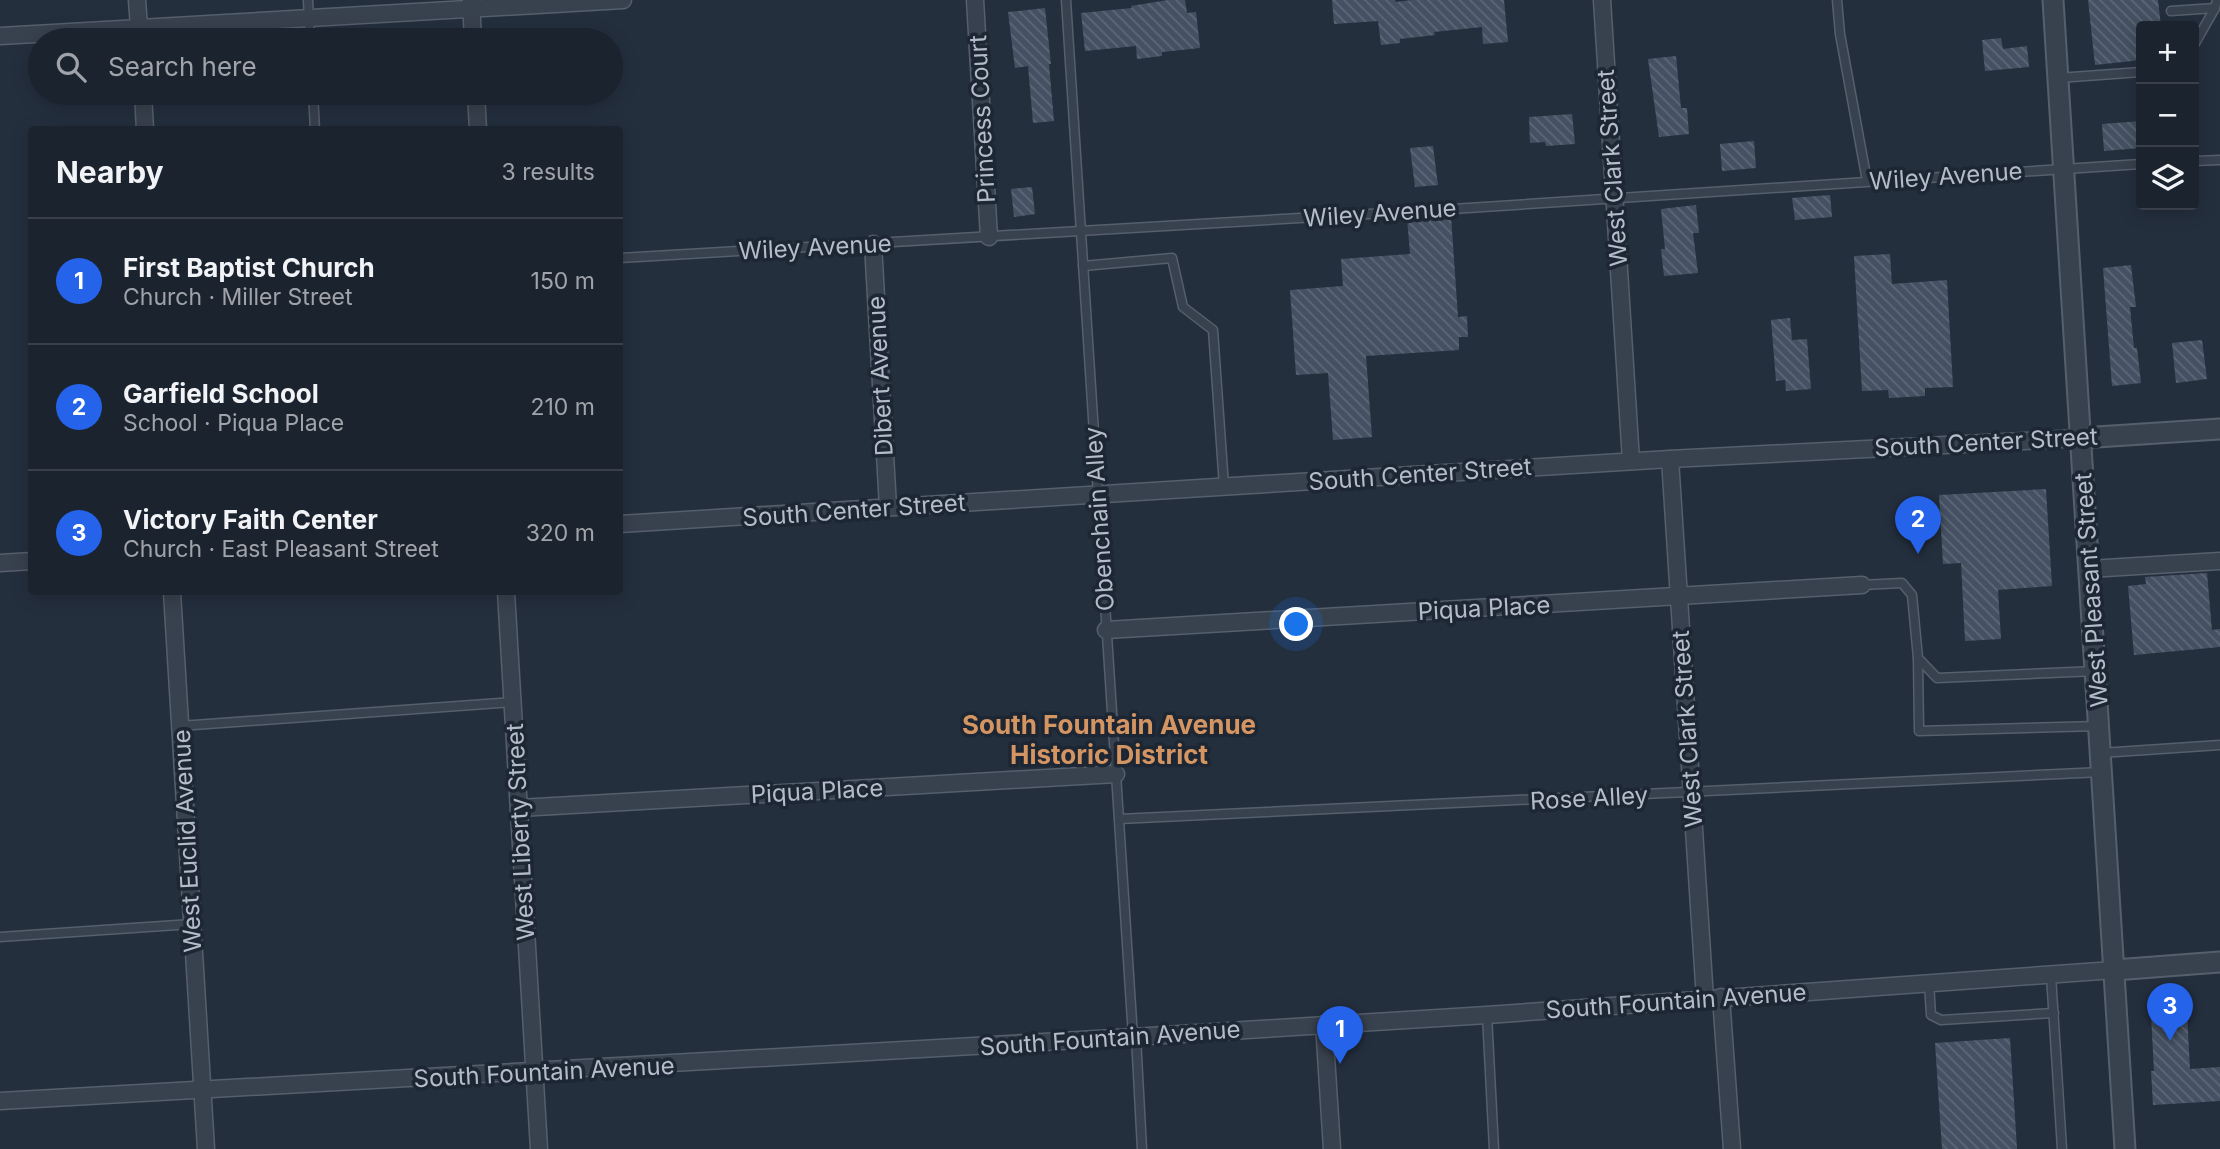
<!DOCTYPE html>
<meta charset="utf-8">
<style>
:root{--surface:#1b232e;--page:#242b36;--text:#f1f3f6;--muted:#a0a4aa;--line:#39404a;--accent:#2563eb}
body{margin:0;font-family:Inter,sans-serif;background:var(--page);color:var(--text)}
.controls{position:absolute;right:21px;top:21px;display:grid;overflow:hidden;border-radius:7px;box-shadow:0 4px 18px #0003}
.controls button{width:63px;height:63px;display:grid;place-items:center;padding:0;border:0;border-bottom:2px solid var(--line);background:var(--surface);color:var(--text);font:35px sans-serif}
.you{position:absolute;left:1297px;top:625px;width:24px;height:24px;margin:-18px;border:5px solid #fff;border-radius:50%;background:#1a73e8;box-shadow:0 0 0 10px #1a73e833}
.badge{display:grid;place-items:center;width:46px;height:46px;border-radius:50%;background:var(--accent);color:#fff;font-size:23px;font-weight:700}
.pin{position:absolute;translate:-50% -58px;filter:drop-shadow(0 2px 4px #0008)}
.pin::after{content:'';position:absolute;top:37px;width:24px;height:21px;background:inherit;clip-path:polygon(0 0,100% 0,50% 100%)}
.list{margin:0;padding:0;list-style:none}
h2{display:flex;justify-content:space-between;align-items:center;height:91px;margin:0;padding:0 28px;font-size:30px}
h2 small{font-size:23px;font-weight:400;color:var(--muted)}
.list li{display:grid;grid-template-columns:46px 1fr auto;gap:21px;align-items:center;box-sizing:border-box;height:126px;padding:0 28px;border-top:2px solid var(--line)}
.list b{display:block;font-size:26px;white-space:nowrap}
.list p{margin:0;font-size:23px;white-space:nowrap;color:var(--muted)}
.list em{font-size:23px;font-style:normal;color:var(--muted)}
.icon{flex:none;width:38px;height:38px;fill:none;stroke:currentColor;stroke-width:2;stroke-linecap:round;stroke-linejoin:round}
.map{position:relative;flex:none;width:2220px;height:1149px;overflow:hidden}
.search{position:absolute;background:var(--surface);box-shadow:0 4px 18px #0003;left:28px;top:28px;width:595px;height:77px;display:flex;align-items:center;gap:18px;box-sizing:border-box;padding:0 24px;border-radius:38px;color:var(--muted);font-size:26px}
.panel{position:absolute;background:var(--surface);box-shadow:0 4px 18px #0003;left:28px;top:126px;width:595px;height:469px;border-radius:7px}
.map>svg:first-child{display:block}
.building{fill:url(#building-back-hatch)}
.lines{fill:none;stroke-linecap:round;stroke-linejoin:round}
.service-casing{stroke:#565f6c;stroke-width:11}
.minor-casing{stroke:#565f6c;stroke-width:19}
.tertiary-casing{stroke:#565f6c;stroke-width:23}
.service{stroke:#38414e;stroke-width:8}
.minor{stroke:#38414e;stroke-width:16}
.tertiary{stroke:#38414e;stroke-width:19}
.labels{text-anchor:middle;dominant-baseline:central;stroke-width:7;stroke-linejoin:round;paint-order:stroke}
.street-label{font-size:24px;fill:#b4bcc9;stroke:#1d2633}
.neighbourhood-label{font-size:26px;font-weight:bold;fill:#d59563;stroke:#1d2633}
</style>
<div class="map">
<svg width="2220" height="1149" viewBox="0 0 2220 1149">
<defs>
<pattern id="building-back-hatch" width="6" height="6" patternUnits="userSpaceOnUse" patternTransform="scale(1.75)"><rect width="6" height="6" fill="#455162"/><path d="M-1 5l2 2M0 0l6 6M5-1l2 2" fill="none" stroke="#5d6877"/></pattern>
</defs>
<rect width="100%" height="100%" fill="#242f3e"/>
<g class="building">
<polygon points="1168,0 1185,0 1187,13 1196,12 1200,48 1162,52 1162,56 1137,59 1136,46 1085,51 1081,13 1132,8 1131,6"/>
<polygon points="1332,0 1395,0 1396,2 1412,0 1504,0 1508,42 1483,44 1482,27 1434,32 1435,35 1400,39 1400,43 1381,45 1378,21 1334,24"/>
<polygon points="2088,0 2158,0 2161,26 2141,26 2141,60 2095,65"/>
<polygon points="1045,8 1051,64 1049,64 1054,121 1033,123 1028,66 1015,68 1008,12"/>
<polygon points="2001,38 2003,49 2027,46 2029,67 1985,71 1982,40"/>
<polygon points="1676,56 1681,108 1687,108 1689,134 1659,137 1648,59"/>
<polygon points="1572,114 1575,144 1546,146 1545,142 1530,143 1529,117"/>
<polygon points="2141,121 2141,148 2104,151 2102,124"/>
<polygon points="1754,141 1756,168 1722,171 1720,144"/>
<polygon points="1433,146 1438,185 1415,187 1410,148"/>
<polygon points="1032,187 1035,214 1014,217 1011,189"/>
<polygon points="1830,195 1832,217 1795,220 1792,198"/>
<polygon points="1696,205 1699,233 1693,233 1698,273 1664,276 1661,249 1665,249 1661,209"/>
<polygon points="1451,216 1458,317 1467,316 1468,337 1459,337 1459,350 1366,356 1372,437 1333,440 1328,373 1296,375 1290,290 1343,286 1341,259 1410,254 1407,218"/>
<polygon points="1890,254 1892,284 1947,280 1953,387 1925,388 1925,396 1889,398 1888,390 1862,391 1854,256"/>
<polygon points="2131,265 2136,307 2130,307 2134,348 2137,348 2141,383 2112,386 2103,268"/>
<polygon points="1790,318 1792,340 1807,339 1811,389 1786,391 1785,380 1776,381 1771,320"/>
<polygon points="2202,340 2207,379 2176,383 2172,343"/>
<polygon points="2046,489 2052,586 1998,590 2001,639 1965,641 1961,563 1943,564 1939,495"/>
<polygon points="2207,573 2212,630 2220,629 2220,647 2134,655 2128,586 2146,584 2145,577"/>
<polygon points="2187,1013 2190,1069 2220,1067 2220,1101 2153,1105 2151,1071 2154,1071 2151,1015"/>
<polygon points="2010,1038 2017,1149 1942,1149 1935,1043"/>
</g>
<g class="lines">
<defs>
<g id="service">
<polyline points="308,0 310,40"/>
<polyline points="1066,0 1133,1037"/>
<polyline points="1837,0 1840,34 1867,181"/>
<polyline points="2171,11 2215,8"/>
<polyline points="2194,45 2215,8 2217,0"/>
<polyline points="2058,78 2141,72"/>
<polyline points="313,93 315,130"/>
<polyline points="2194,161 2220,160"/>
<polyline points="620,258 1437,210 2141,164"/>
<polyline points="1083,266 1172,258 1183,307 1213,330 1224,486"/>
<polyline points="1862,585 1902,583 1912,595 1918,658 1937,678 2096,671"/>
<polyline points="1918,658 1919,731 2099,726"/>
<polyline points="180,726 512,702"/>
<polyline points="2101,753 2220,745"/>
<polyline points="1119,819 2102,772"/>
<polyline points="0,937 192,924"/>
<polyline points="2051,975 2062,1149"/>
<polyline points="1929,983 1931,1015 1941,1020 2054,1013"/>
<polyline points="1487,1015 1494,1149"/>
<polyline points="1136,1037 1142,1149"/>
</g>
<g id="minor">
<polyline points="137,0 140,40"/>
<polyline points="975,0 989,237"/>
<polyline points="1602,0 1631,461"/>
<polyline points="471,1 473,40"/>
<polyline points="0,36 623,0"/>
<polyline points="143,93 145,130"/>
<polyline points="476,93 478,130"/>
<polyline points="873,244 888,507"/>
<polyline points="1670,459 1705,999"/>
<polyline points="620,524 1670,459 2081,438"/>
<polyline points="0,563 32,561"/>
<polyline points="2089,569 2220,561"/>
<polyline points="172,592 206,1149"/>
<polyline points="506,592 539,1149"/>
<polyline points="1106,630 1862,585"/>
<polyline points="519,808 1116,774"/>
<polyline points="1721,997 1732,1149"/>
<polyline points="1324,1024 1332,1149"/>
<polyline points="0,1101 1133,1037 1487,1015 2114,970"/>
</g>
<g id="tertiary">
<polyline points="2053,0 2125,1149"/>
<polyline points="2081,438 2220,429"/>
<polyline points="2114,970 2220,962"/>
</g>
</defs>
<use href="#service" class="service-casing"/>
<use href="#minor" class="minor-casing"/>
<use href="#tertiary" class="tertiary-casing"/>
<use href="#service" class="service"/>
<use href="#minor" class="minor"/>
<use href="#tertiary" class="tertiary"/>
</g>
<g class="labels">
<g class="street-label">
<text transform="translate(982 119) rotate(-93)">Princess Court</text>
<text transform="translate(1612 168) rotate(-94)">West Clark Street</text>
<text transform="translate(1946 176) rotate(-4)">Wiley Avenue</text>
<text transform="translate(1380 213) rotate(-4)">Wiley Avenue</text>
<text transform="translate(815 247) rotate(-3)">Wiley Avenue</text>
<text transform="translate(880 376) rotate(-93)">Dibert Avenue</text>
<text transform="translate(1986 442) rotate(-3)">South Center Street</text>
<text transform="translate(1420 474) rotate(-4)">South Center Street</text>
<text transform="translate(854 510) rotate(-4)">South Center Street</text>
<text transform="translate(1099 519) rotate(-94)">Obenchain Alley</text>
<text transform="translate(2091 590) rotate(-94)">West Pleasant Street</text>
<text transform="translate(1484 608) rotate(-3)">Piqua Place</text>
<text transform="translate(1687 729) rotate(-94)">West Clark Street</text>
<text transform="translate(817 791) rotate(-3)">Piqua Place</text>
<text transform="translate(1589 798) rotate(-3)">Rose Alley</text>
<text transform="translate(520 832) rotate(-93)">West Liberty Street</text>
<text transform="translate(187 841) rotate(-93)">West Euclid Avenue</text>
<text transform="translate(1676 1001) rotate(-4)">South Fountain Avenue</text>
<text transform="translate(1110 1038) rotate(-4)">South Fountain Avenue</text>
<text transform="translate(544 1072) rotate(-3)">South Fountain Avenue</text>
</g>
<g class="neighbourhood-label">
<text x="1109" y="724">South Fountain Avenue<tspan x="1109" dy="30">Historic District</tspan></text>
</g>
</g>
</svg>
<div class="controls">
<button>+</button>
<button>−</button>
<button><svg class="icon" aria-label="layers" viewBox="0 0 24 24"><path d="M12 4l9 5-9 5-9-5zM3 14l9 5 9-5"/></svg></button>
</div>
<div class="you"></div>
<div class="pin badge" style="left:1340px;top:1064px">1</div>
<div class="pin badge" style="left:1918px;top:554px">2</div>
<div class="pin badge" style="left:2170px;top:1041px">3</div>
<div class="search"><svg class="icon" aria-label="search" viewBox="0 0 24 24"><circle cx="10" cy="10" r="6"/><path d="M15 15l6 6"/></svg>Search here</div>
<section class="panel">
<h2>Nearby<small>3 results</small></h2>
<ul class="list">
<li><span class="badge">1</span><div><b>First Baptist Church</b><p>Church · Miller Street</p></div><em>150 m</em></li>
<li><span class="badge">2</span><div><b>Garfield School</b><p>School · Piqua Place</p></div><em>210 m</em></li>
<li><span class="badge">3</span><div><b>Victory Faith Center</b><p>Church · East Pleasant Street</p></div><em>320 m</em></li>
</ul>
</section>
</div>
